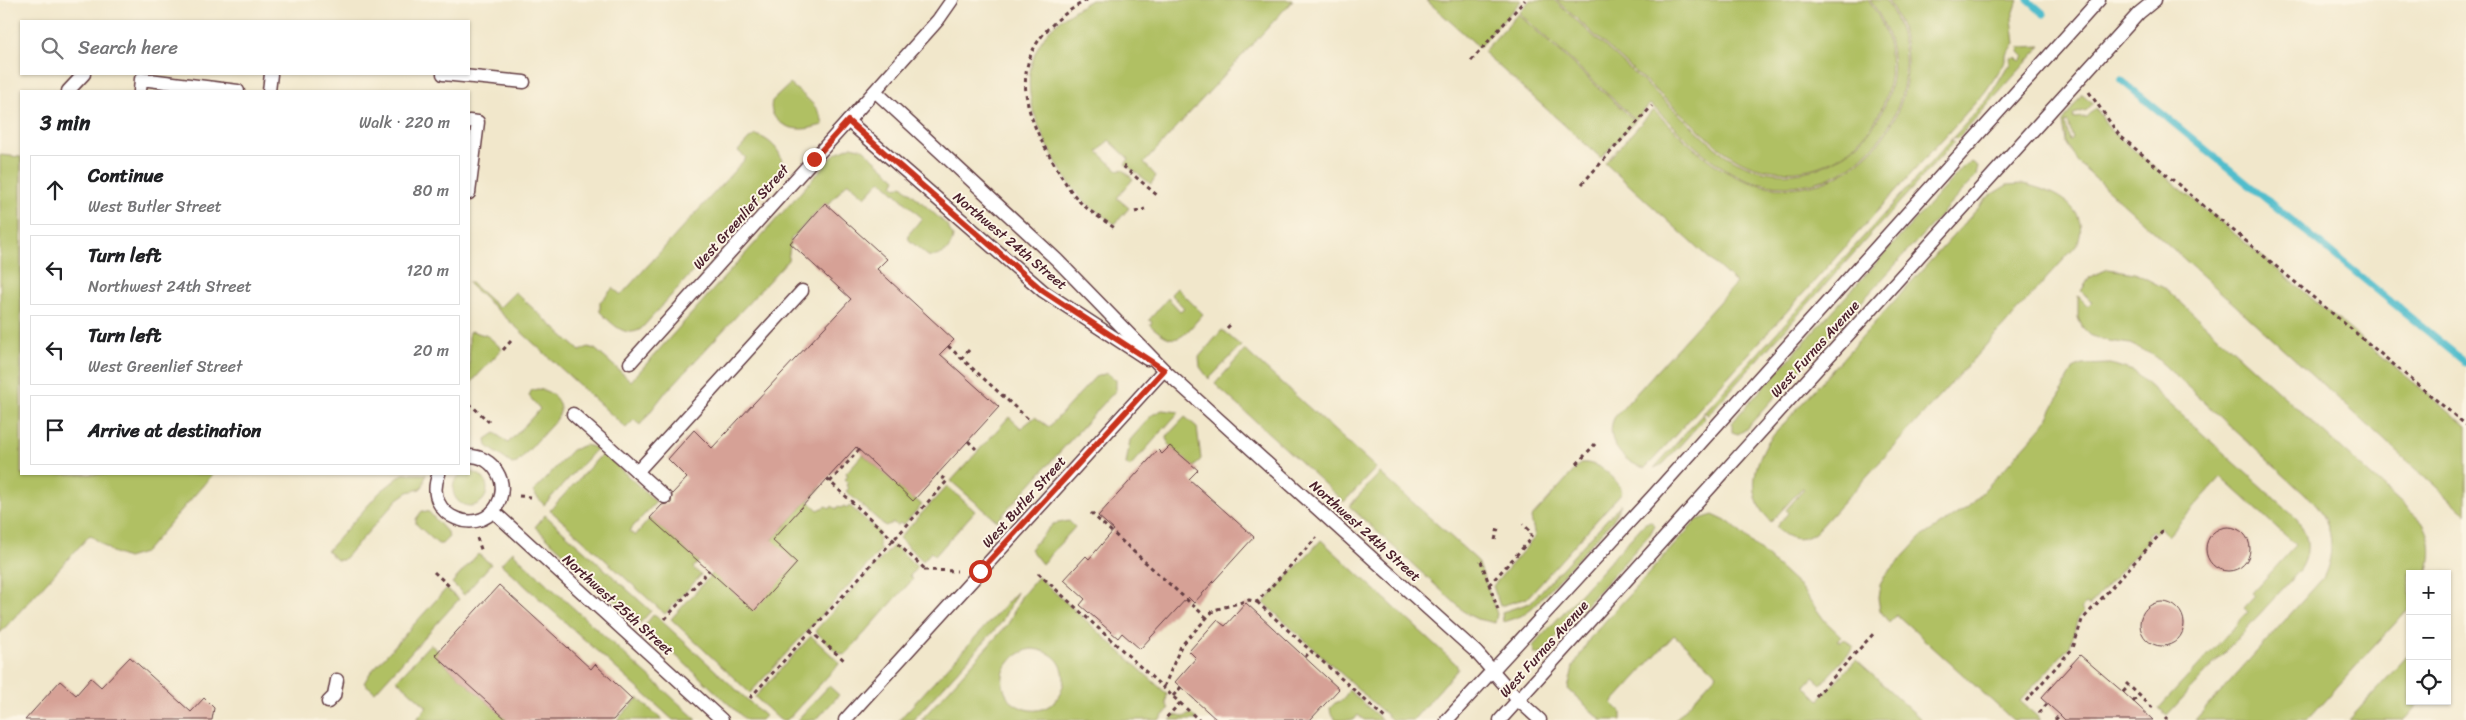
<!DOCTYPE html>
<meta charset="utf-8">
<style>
:root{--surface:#fff;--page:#f6f6f6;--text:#202124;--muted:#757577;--line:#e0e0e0}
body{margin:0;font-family:Sriracha,sans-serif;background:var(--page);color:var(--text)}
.controls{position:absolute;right:15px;bottom:15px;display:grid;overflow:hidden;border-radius:0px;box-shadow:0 1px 4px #0004}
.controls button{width:45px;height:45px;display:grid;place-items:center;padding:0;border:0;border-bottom:1px solid var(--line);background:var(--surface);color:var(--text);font:25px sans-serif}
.stop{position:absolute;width:15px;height:15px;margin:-11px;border:4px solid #c8321e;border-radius:50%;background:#fff}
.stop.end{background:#c8321e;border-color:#fff;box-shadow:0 1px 5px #0008}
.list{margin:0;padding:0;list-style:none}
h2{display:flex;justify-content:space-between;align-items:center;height:65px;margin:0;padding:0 20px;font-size:21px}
h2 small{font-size:16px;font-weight:400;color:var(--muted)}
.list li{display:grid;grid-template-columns:32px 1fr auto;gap:15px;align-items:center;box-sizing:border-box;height:70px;margin:0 10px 10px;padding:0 10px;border:1px solid var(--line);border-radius:0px}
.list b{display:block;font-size:19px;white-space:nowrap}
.list p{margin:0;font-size:16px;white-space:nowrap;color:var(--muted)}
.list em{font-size:16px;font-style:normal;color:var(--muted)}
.icon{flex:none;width:28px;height:28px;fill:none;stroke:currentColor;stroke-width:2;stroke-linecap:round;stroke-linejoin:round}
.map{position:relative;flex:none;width:2466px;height:720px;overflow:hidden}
.search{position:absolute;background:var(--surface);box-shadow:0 1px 4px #0004;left:20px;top:20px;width:450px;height:55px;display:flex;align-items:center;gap:12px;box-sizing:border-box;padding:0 18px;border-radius:0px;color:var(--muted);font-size:19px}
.panel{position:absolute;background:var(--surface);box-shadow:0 1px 4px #0004;left:20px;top:90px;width:450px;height:385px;border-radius:0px}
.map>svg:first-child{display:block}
.green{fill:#b0c063;stroke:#7d7047;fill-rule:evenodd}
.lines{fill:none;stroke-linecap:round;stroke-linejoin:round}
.stream{stroke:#51bdcc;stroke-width:7}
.building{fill:#d6a196}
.service-casing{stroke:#633d43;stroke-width:15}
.path{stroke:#633d43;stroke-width:3;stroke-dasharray:4 4;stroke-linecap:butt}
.service{stroke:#fff;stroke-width:12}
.route{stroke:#c8321e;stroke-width:6}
.labels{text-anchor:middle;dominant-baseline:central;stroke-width:4;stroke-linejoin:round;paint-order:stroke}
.street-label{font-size:14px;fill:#4a1f2b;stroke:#fcf5e5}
</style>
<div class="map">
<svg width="2466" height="720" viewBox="0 0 2466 720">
<rect width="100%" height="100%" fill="#fcf5e5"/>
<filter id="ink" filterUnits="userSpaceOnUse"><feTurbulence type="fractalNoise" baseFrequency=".02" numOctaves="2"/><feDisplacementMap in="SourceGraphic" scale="10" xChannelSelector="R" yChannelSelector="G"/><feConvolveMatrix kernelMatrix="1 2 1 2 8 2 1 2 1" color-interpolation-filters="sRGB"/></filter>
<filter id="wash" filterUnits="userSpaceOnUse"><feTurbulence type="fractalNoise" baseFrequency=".0096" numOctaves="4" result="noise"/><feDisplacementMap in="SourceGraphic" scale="20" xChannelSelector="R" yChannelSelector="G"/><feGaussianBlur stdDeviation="1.12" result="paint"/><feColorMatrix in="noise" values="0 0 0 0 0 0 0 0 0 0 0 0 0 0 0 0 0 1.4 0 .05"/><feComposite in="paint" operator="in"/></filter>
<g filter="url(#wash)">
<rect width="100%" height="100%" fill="#f1e7cb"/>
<g class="green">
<path d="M1091,0H1293L1144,163L1156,176L1151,184L1125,164L1129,159L1109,140L1098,152L1119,171L1122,169L1133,179L1117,198L1129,208L1115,224C1104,216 1092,209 1082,199C1069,185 1059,168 1051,152C1032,116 1018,78 1042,40C1053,22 1073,11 1091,0Z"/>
<polygon points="1426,0 1520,0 1521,1 1479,47"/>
<path d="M1530,0H1554L1717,149C1818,227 1945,103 1870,0H1886C1944,91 1862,209 1756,182C1713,171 1682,133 1650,104L1636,120L1519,13Z"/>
<path d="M1556,0H1868C1929,80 1858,193 1759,168C1742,164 1729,155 1716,145Z"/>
<path d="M1888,0H2018L2012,18L2015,44L2006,54V61L1985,92L1652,461L1645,468C1623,463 1604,440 1614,418L1736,283L1605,163L1653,110C1683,137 1713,172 1753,183C1860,213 1947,93 1888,0Z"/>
<polygon points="1518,14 1635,121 1601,158 1483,52"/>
<polygon points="2041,46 1957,139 1954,137 1951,140 1954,142 1708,415 1704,412 1702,415 1705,418 1663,464 1654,468 1988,99 2007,67 2011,65 2011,57 2013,58 2015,56 2020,61 2024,57 2019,52 2020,47"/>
<path d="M790,84C804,96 821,107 823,125C817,126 810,129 803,129C787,130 767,119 772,101Z"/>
<path d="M2082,94L2093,103L2087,110L2074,114L2073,118L2087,117L2096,108L2111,131L2123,141L2466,426V514L2078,163L2066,142L2063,122ZM2068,122L2073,139L2070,141L2065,123Z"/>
<path d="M756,135C773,140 789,158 779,176L641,329C624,339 611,322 600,312V302L613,288L621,295L746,158L738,151L750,138Z"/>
<path d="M852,146L863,149L896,179L893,185L897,188L902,185L946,224L953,236C952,250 941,258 928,256L909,240L908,235L922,218L881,180L865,197L848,182L828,205L825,203L791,239L788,260L672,386L668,389L640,425L634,420L626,428L469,284V281L499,308L515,292L580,351L588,347L595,349L631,381L836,153Z"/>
<polygon points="0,155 21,157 21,474 213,474 144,553 127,558 112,552 90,535 0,633"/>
<polygon points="1972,162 1978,166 1976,176 1745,430 1738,434 1732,432 1732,423 1741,412 1965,165"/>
<path d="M2023,184C2052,190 2093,208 2077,245L1818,530C1805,543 1788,541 1776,527L1788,513L1786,510L1804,489L1802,488L1771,522C1768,517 1762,513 1760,508C1749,486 1756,460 1769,440L1989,196L2007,185Z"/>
<path d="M2107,269L2135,273L2166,289L2422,522C2433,539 2432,555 2427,574H2410V607L2307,720H2195L2323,578C2336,553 2333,523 2314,503L2153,355L2130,344L2102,340L2090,335L2083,328L2078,318V296L2088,306L2092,302L2081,291L2090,277Z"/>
<path d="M1177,288L1203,314C1182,337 1178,350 1150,325L1152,322L1149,320L1168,298L1180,311L1184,308L1171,294Z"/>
<polygon points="1222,330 1241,346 1209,379 1200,367 1199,357"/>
<polygon points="471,331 488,336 502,349 469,385 469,332"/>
<polygon points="1245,350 1376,468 1344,502 1215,384"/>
<path d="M2111,364L2133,371L2297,519C2309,535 2311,553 2300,570L2167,715L2159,708L2248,612L2244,608L2255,596L2252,593L2296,545L2221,477L2168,536L2160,528L2155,533L2152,530L2148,535L2150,538L2089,606L2086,604L2081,609L2084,612L2078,618L2070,646L2020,701L2041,720H2013L1897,615L1889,623L1880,610L1878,598L1880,585L1885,576L1921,537L1968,507L2005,468L2045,423L2074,368L2082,365Z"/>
<polygon points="1107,373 1116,380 1116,390 997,521 951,481 1009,417 1021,428 1035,417 1049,427 1095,377"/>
<path d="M537,389C550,390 561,399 560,412L557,419L517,463L512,464L487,446L486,439L495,433L508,443L540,409L529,396L531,391Z"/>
<polygon points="1162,410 1179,412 1130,467 1126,464 1130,440 1152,415"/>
<polygon points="1185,417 1197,427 1201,459 1194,467 1170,446 1166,437"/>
<polygon points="585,445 597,448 544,505 533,492 572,450"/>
<polygon points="603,453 656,502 629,531 635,536 650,518 699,561 693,568 701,575 665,614 550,510"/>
<polygon points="863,454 913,500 915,499 922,505 903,525 900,523 897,526 894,523 885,526 846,491 849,488 846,485 848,482 845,479 848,476 846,473"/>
<path d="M1581,463C1597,461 1617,477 1622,492L1527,598L1500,606L1493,586L1535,537L1531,518Z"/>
<circle cx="470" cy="489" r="17"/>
<polygon points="1380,473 1478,561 1497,614 1495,623 1477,619 1467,614 1349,506"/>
<polygon points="403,474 426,474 423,486 420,489 408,492 398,499 343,560 337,560 327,551 380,492"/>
<polygon points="821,486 809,501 818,510 827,506 830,509 832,506 836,509 838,506 841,508 844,506 847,508 850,506 880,533 877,535 880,539 877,541 880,544 878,547 881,550 750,693 671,619 713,573 772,540"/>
<polygon points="947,486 975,511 935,556 931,552 923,561 899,538"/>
<polygon points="1621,504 1613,520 1533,607 1521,616 1503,622 1502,612 1530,603"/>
<polygon points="422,511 429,512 447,532 449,537 442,544 438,544 416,524 416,519"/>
<polygon points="545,515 651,611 640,623 535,527"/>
<polygon points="1713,515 1730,523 1801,588 1825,621 1841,636 1838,640 1841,642 1844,639 1854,647 1821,684 1813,677 1805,686 1819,700 1856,660 1922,720 1675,720 1717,674 1674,635 1612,703 1621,712 1621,720 1601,720 1568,689 1573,667 1590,638 1697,520"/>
<polygon points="1069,521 1075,527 1042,564 1030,549 1053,524"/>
<polygon points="1650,521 1655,525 1650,534 1541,654 1534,654 1533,646 1644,524"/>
<polygon points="1321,540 1456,664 1458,669 1413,720 1392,720 1264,603"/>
<polygon points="894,545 917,567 910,576 913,579 845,655 838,653 815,631"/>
<polygon points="513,551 515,555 697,720 673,720 501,564"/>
<polygon points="478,554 491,564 464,595 452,583"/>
<path d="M1038,577L1167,694L1166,703L1169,709L1159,720H921L1008,624L1021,597ZM1031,649C1084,652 1066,720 1025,709C1016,706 1009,701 1005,692C997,671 1011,654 1031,649Z"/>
<polygon points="446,589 459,599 375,692 364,683 370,673"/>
<polygon points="1017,592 1001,623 913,720 899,720"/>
<polygon points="654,614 765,716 761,720 746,720 644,626"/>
<polygon points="811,636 840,663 787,720 780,720 755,697"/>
<polygon points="430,644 439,652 436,656 507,720 416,720 427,707 397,680"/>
<polygon points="2410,653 2410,701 2421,701 2404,720 2349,720"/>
<polygon points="829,686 839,695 816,720 797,720"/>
<polygon points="1349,690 1382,720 1364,720 1358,715 1354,720 1336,720 1331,714 1330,708 1335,703 1343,700"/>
<polygon points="638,698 662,720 617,720"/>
<polygon points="1191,714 1197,720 1170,720 1175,715 1183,717"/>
</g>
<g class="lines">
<g class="stream">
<polyline points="2028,0 2044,14"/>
<polyline points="2121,80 2466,363"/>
</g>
</g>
<g id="blocks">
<g class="building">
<polygon points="825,203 887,259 877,269 954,340 940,354 999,407 913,501 856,447 772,540 797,563 754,611 650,518 662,505 671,503 672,494 687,478 668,459 694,430 712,448 851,299 790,243"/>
<polygon points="1170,446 1198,470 1189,479 1254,537 1194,603 1188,597 1140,649 1122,633 1118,638 1080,605 1085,599 1064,580 1086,556 1089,559 1114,530 1098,516 1158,450 1162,454"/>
<circle cx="2228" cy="549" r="22"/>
<polygon points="499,585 591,669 595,664 632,699 613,720 507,720 435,655"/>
<circle cx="2162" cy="624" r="22"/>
<polygon points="1246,603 1339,689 1310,720 1217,720 1175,682 1196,658 1189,651 1217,620 1225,626"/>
<polygon points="2080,655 2123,692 2153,720 2065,720 2060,715 2041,698"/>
<polygon points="130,657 191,712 204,698 214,708 212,720 25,720 60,681 76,695 91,678 101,687"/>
</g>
</g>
</g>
<g filter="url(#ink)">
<use href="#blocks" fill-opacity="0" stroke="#633d43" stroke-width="1"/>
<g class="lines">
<defs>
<g id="service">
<polyline points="443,74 524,82"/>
<polyline points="68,91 84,74"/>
<polyline points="140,91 141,79 238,91"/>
<polyline points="269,91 271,74"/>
<polyline points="875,91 1057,260 1164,370 1476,652 1518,700 1540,720"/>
<polyline points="469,121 478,122 469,193"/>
<polyline points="848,121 1043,291 1147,359"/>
<polyline points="630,363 848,121 938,20 952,0"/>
<polyline points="573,414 665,497"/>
<polyline points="637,472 802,291"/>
<path d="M439,474C420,517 485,542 500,499C503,490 502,480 497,472C491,462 481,456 469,456"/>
<polyline points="493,511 722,720"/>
<polyline points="328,702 334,696 337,680"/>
<polyline points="845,720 1164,370"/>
<polyline points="1447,720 1652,497 2099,0"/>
<polyline points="1500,720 2139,13 2155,0"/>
</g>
</defs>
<use href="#service" class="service-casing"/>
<g class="path">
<path d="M1087,0C1018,38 1010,86 1048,153C1058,170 1068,190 1082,204C1092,213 1105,221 1116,229"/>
<polyline points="1471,61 1525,0"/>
<polyline points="2089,92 2119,135 2466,425"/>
<polyline points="1123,166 1158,196"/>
<polyline points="1582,184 1652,106"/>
<polyline points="1135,212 1145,209"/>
<polyline points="1227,328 1230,325"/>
<polyline points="948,346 1028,419"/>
<polyline points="503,350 511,341"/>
<polyline points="961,359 970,349"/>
<polyline points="469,403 489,422"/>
<polyline points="968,441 976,449"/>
<polyline points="1577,464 1595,444"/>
<polyline points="827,479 925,569"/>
<polyline points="830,482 859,450"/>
<polyline points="519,496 530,497"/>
<polyline points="1091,513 1207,618"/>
<polyline points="477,538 482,552"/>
<polyline points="1495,540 1498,528"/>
<polyline points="1481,561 1498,610"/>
<polyline points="924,570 957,571"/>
<polyline points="434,572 449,586"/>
<polyline points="1038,573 1180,703 1164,720"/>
<polyline points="1489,585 1531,539 1531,532 1523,524"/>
<polyline points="1257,602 1387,720"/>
<polyline points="665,619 709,570"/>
<polyline points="810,631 844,660"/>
<polyline points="1305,657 1311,651"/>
<polyline points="2126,683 2155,710"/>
<polyline points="1164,687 1181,646 1214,610 1249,600 1257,602 1317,537"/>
<polyline points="2123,692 2129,686"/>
<polyline points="1173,696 1181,687"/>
<polyline points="1816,696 1875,632"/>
<polyline points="750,698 947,481 937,474"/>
<polyline points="2026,701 2073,648 2082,620 2163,531"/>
<polyline points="2133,702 2139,695"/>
<polyline points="1180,703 1199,720"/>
<polyline points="2039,713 2047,704"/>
<polyline points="2165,718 2167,720"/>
<polyline points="2055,720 2060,715"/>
</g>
<use href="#service" class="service"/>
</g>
</g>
<g class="lines" filter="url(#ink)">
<polyline class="route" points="814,159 848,121 1043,291 1164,370 980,571"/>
</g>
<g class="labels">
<g class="street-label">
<text transform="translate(741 217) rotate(-48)">West Greenlief Street</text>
<text transform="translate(1010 241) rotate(40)">Northwest 24th Street</text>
<text transform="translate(1815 349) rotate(-48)">West Furnas Avenue</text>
<text transform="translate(1024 502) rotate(-48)">West Butler Street</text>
<text transform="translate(1365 531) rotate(42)">Northwest 24th Street</text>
<text transform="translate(618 605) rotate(42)">Northwest 25th Street</text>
<text transform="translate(1544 649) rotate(-48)">West Furnas Avenue</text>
</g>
</g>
</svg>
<div class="controls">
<button>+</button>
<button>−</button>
<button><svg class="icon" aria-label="locate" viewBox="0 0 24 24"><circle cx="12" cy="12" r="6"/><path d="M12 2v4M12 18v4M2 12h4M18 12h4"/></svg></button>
</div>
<div class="stop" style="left:980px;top:571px"></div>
<div class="stop end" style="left:814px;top:159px"></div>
<div class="search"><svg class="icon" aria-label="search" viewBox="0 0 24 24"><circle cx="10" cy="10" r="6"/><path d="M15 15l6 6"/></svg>Search here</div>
<section class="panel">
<h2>3 min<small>Walk · 220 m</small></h2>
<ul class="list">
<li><svg class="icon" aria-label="ahead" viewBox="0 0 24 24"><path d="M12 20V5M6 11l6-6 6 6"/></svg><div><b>Continue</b><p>West Butler Street</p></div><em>80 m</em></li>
<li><svg class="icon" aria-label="left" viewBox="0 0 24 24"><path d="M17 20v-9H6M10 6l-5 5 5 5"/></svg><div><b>Turn left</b><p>Northwest 24th Street</p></div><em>120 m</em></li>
<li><svg class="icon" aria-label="left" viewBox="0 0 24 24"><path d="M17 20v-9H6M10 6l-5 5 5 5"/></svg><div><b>Turn left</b><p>West Greenlief Street</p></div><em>20 m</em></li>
<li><svg class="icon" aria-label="arrive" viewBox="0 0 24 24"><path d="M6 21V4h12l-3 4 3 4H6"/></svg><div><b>Arrive at destination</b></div></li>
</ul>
</section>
</div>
